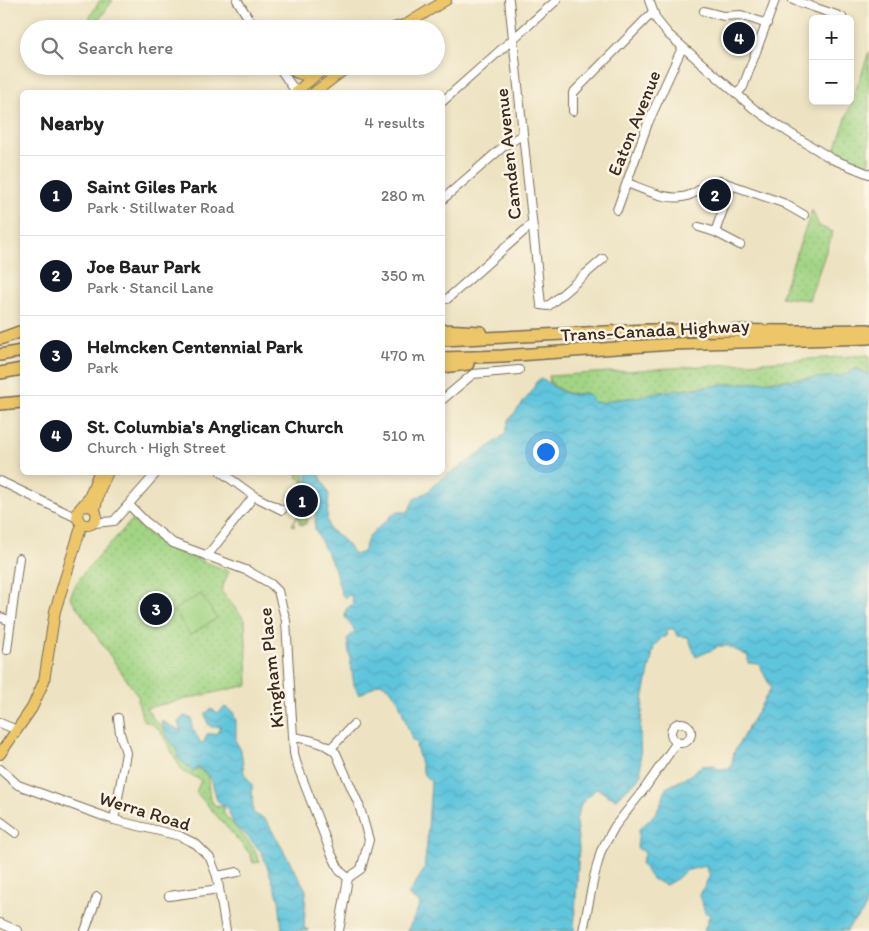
<!DOCTYPE html>
<meta charset="utf-8">
<style>
:root{--surface:#fff;--page:#f6f6f6;--text:#222;--muted:#767676;--line:#e0e0e0;--accent:#111827}
body{margin:0;font-family:Itim,sans-serif;background:var(--page);color:var(--text)}
.controls{position:absolute;right:15px;top:15px;display:grid;overflow:hidden;border-radius:8px;box-shadow:0 2px 8px #0003}
.controls button{width:45px;height:45px;display:grid;place-items:center;padding:0;border:0;border-bottom:1px solid var(--line);background:var(--surface);color:var(--text);font:25px sans-serif}
.you{position:absolute;left:545px;top:451px;width:18px;height:18px;margin:-12px;border:4px solid #fff;border-radius:50%;background:#1a73e8;box-shadow:0 0 0 8px #1a73e833}
.badge{display:grid;place-items:center;width:32px;height:32px;border-radius:50%;background:var(--accent);color:#fff;font-size:16px;font-weight:700}
.pin{position:absolute;translate:-50% -50%;border:2px solid #fff;box-shadow:0 1px 5px #0006}
.list{margin:0;padding:0;list-style:none}
h2{display:flex;justify-content:space-between;align-items:center;height:65px;margin:0;padding:0 20px;font-size:21px}
h2 small{font-size:16px;font-weight:400;color:var(--muted)}
.list li{display:grid;grid-template-columns:32px 1fr auto;gap:15px;align-items:center;box-sizing:border-box;height:80px;padding:0 20px;border-top:1px solid var(--line)}
.list b{display:block;font-size:19px;white-space:nowrap}
.list p{margin:0;font-size:16px;white-space:nowrap;color:var(--muted)}
.list em{font-size:16px;font-style:normal;color:var(--muted)}
.icon{flex:none;width:28px;height:28px;fill:none;stroke:currentColor;stroke-width:2;stroke-linecap:round;stroke-linejoin:round}
.map{position:relative;flex:none;width:869px;height:931px;overflow:hidden}
.search{position:absolute;background:var(--surface);box-shadow:0 2px 8px #0003;left:20px;top:20px;width:425px;height:55px;display:flex;align-items:center;gap:12px;box-sizing:border-box;padding:0 18px;border-radius:28px;color:var(--muted);font-size:19px}
.panel{position:absolute;background:var(--surface);box-shadow:0 2px 8px #0003;left:20px;top:90px;width:425px;height:385px;border-radius:8px}
.map>svg:first-child{display:block}
.park{fill:url(#park-dots);stroke:#6e7f51}
.pitch{fill:#a1d484;stroke:#6e7f51}
.water{fill:url(#water-waves);stroke:#4d787e}
.lines{fill:none;stroke-linecap:round;stroke-linejoin:round}
.minor-casing{stroke:#796b57;stroke-width:10}
.major-casing{stroke:#796b57;stroke-width:12}
.highway-casing{stroke:#796b57;stroke-width:14}
.minor{stroke:#fff;stroke-width:8}
.major{stroke:#ecc669;stroke-width:10}
.highway{stroke:#ecc669;stroke-width:11}
.labels{text-anchor:middle;dominant-baseline:central;stroke-width:5;stroke-linejoin:round;paint-order:stroke}
.street-label{font-size:19px;fill:#3b2a1e;stroke:#fcf5e5}
</style>
<div class="map">
<svg width="869" height="931" viewBox="0 0 869 931">
<defs>
<pattern id="park-dots" width="8" height="8" patternUnits="userSpaceOnUse" patternTransform="scale(1.25)"><rect width="8" height="8" fill="#a1d484"/><path d="M2 2h.1M6 6h.1" fill="none" stroke="#8cb672" stroke-width="1.8" stroke-linecap="round"/></pattern>
<pattern id="water-waves" width="16" height="10" patternUnits="userSpaceOnUse" patternTransform="scale(1.25)"><rect width="16" height="10" fill="#5fc5dd"/><path d="M0 5q4-4 8 0t8 0" fill="none" stroke="#53a9bd"/></pattern>
</defs>
<rect width="100%" height="100%" fill="#fcf5e5"/>
<filter id="ink" filterUnits="userSpaceOnUse"><feTurbulence type="fractalNoise" baseFrequency=".02" numOctaves="2"/><feDisplacementMap in="SourceGraphic" scale="10" xChannelSelector="R" yChannelSelector="G"/><feConvolveMatrix kernelMatrix="1 2 1 2 8 2 1 2 1" color-interpolation-filters="sRGB"/></filter>
<filter id="wash" filterUnits="userSpaceOnUse"><feTurbulence type="fractalNoise" baseFrequency=".0096" numOctaves="4" result="noise"/><feDisplacementMap in="SourceGraphic" scale="20" xChannelSelector="R" yChannelSelector="G"/><feGaussianBlur stdDeviation="1.12" result="paint"/><feColorMatrix in="noise" values="0 0 0 0 0 0 0 0 0 0 0 0 0 0 0 0 0 1.4 0 .05"/><feComposite in="paint" operator="in"/></filter>
<g filter="url(#wash)">
<rect width="100%" height="100%" fill="#ede3c2"/>
<g class="park">
<polygon points="100,0 113,0 96,24 88,20"/>
<polygon points="869,52 869,165 843,155 835,150"/>
<polygon points="712,187 726,192 722,203 705,197 707,191"/>
<polygon points="812,210 819,226 833,232 809,300 781,297"/>
<path d="M869,355V374L860,370L842,376L730,384L654,393L638,397L611,400L603,403L593,402L586,393C566,395 566,393 550,383L549,376Z"/>
<polygon points="298,473 304,473 305,482 303,481 303,483 315,498 307,496 303,499 302,514 308,516 306,524 301,525 299,523 299,515 294,522 295,526 292,525 301,510 302,480 297,477"/>
<path d="M132,520L166,548L229,571L221,591L245,620L248,685L146,708L153,718L164,729L195,769H200L208,776C209,786 207,810 223,806L224,814L253,847L260,862L253,863L250,854L196,792L201,780L183,772L161,732L152,724L143,720C140,713 141,708 137,701L139,698L70,597L76,584L85,571Z"/>
</g>
<polygon class="pitch" points="201,594 217,618 190,635 174,610"/>
<g class="water">
<path d="M854,368L869,374V888C866,896 867,905 863,912C858,920 853,919 847,931H704L710,914L705,913L700,895L710,875L705,866L685,871L678,878L666,885L652,879L641,863L645,852L637,848L639,829C655,816 661,808 666,788L689,776L701,766L714,765L717,769L731,768L734,752L771,688L759,664L748,663V656L728,646H716V648L696,657L688,637L677,636L674,629H667L666,637H662L654,647L644,695L640,729L641,776L616,799L607,795L597,788L581,804L576,821L579,848L574,931H407L413,920L420,903L408,895L424,870L427,843L431,782L424,775L416,746L417,743L412,740L399,702L390,688L380,683L359,695L354,685L347,639L355,631L345,617L346,609L353,604L352,598L349,595L345,598L342,595L334,567L315,529L316,499L311,486L307,482V473H319L329,495L327,518L329,529C338,535 350,545 354,555L363,552L369,536L396,512H408L414,499L429,491L435,483L481,453L505,434L509,420L534,389C535,382 536,380 543,379C551,384 559,392 569,394C577,395 583,392 590,395L593,402L603,403L611,400L638,397L654,393L730,384L842,376L850,373Z"/>
<polygon points="225,707 233,712 236,721 236,742 241,750 244,773 252,785 253,813 266,820 306,890 304,927 309,931 282,931 279,899 262,853 247,836 234,825 228,810 217,800 211,778 198,767 193,771 178,758 178,752 167,736 161,721 181,731 178,722 184,716 192,719 192,728 201,743 204,742 207,734 216,734 221,726 212,727 208,724 205,714 211,709 218,713"/>
</g>
</g>
<g filter="url(#ink)">
<g class="lines">
<defs>
<g id="minor">
<polyline points="237,0 255,29"/>
<polyline points="509,0 541,305 548,306 552,303 603,259"/>
<polyline points="649,0 656,19 668,34 753,108 788,132 832,159 869,174"/>
<polyline points="793,0 842,17"/>
<polyline points="704,11 723,16 741,15 767,24"/>
<polyline points="278,66 296,92"/>
<polyline points="737,94 743,87 775,0"/>
<polyline points="442,102 557,0"/>
<polyline points="573,111 573,93 653,12"/>
<path d="M627,183C646,190 672,204 692,194C701,190 708,182 720,181L783,203L804,215"/>
<polyline points="442,200 504,146 522,135"/>
<polyline points="617,210 648,123 682,48"/>
<polyline points="699,227 715,232 740,245"/>
<polyline points="715,232 732,185"/>
<polyline points="447,299 532,224"/>
<polyline points="442,400 473,374 519,370"/>
<polyline points="221,472 254,496 282,510"/>
<polyline points="0,481 77,518"/>
<path d="M129,505L146,522L173,543L248,571L271,584L278,591L286,621L294,753L296,762L331,853L340,871L348,878L361,869L369,840L359,805L336,753C325,742 309,740 294,737"/>
<polyline points="94,523 114,521 157,472"/>
<polyline points="207,556 254,496"/>
<polyline points="0,617 11,621"/>
<polyline points="7,650 19,558"/>
<polyline points="0,723 17,730"/>
<circle cx="681" cy="733" r="10"/>
<polyline points="331,748 353,725"/>
<polyline points="0,769 18,785 114,820 180,836 196,844 210,858 217,876 226,931"/>
<polyline points="114,820 126,753 120,733 118,718"/>
<polyline points="0,821 16,833"/>
<polyline points="217,876 238,872"/>
<polyline points="169,896 219,889"/>
<polyline points="0,923 18,931"/>
<polyline points="85,931 97,897"/>
<polyline points="339,931 348,878"/>
<polyline points="583,931 594,877 601,851 615,826 645,788 677,742"/>
</g>
<g id="major">
<polyline points="390,29 407,24"/>
<polyline points="403,29 407,24 446,0"/>
<path d="M285,66C295,73 305,78 318,74"/>
<polyline points="296,92 327,66"/>
<polyline points="315,92 349,66"/>
<path d="M81,507L91,506C102,514 95,529 82,524L77,518L78,511L89,498L99,472"/>
<polyline points="95,509 100,489 108,472"/>
<polyline points="0,754 32,708 44,681 55,611 82,524"/>
</g>
<g id="highway">
<polyline points="442,330 481,332"/>
<polyline points="0,339 22,331"/>
<polyline points="442,340 647,330 799,331 869,330"/>
<polyline points="0,355 22,351"/>
<polyline points="442,358 503,356 673,344 869,338"/>
<polyline points="442,367 468,364"/>
<polyline points="0,373 22,369"/>
<polyline points="0,404 22,402"/>
</g>
</defs>
<use href="#minor" class="minor-casing"/>
<use href="#major" class="major-casing"/>
<use href="#highway" class="highway-casing"/>
<use href="#minor" class="minor"/>
<use href="#major" class="major"/>
<use href="#highway" class="highway"/>
</g>
</g>
<g class="labels">
<g class="street-label">
<text transform="translate(634 123) rotate(-68)">Eaton Avenue</text>
<text transform="translate(508 154) rotate(-96)">Camden Avenue</text>
<text transform="translate(655 330) rotate(-3)">Trans-Canada Highway</text>
<text transform="translate(271 668) rotate(-96)">Kingham Place</text>
<text transform="translate(145 811) rotate(17)">Werra Road</text>
</g>
</g>
</svg>
<div class="controls">
<button>+</button>
<button>−</button>
</div>
<div class="you"></div>
<div class="pin badge" style="left:302px;top:501px">1</div>
<div class="pin badge" style="left:715px;top:195px">2</div>
<div class="pin badge" style="left:156px;top:609px">3</div>
<div class="pin badge" style="left:739px;top:38px">4</div>
<div class="search"><svg class="icon" aria-label="search" viewBox="0 0 24 24"><circle cx="10" cy="10" r="6"/><path d="M15 15l6 6"/></svg>Search here</div>
<section class="panel">
<h2>Nearby<small>4 results</small></h2>
<ul class="list">
<li><span class="badge">1</span><div><b>Saint Giles Park</b><p>Park · Stillwater Road</p></div><em>280 m</em></li>
<li><span class="badge">2</span><div><b>Joe Baur Park</b><p>Park · Stancil Lane</p></div><em>350 m</em></li>
<li><span class="badge">3</span><div><b>Helmcken Centennial Park</b><p>Park</p></div><em>470 m</em></li>
<li><span class="badge">4</span><div><b>St. Columbia's Anglican Church</b><p>Church · High Street</p></div><em>510 m</em></li>
</ul>
</section>
</div>
